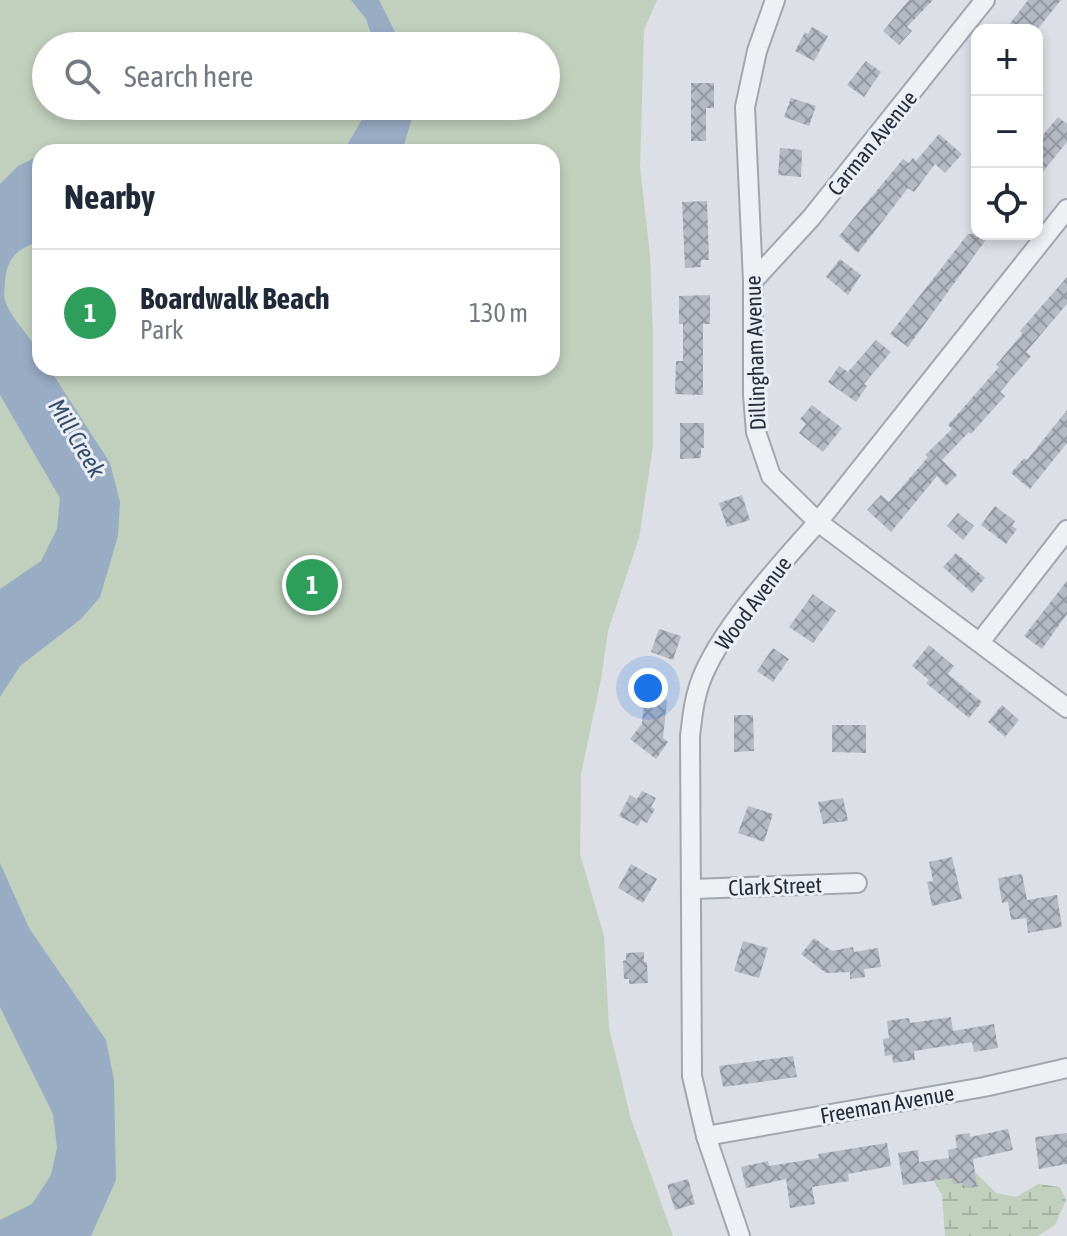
<!DOCTYPE html>
<meta charset="utf-8">
<style>
:root{--surface:#fff;--page:#f2f2f3;--text:#1f2937;--muted:#747a83;--line:#e0e1e3;--accent:#b45309}
body{margin:0;font-family:"Asap Condensed",sans-serif;background:var(--page);color:var(--text)}
.controls{position:absolute;right:24px;top:24px;display:grid;overflow:hidden;border-radius:16px;box-shadow:0 4px 12px #0003}
.controls button{width:72px;height:72px;display:grid;place-items:center;padding:0;border:0;border-bottom:2px solid var(--line);background:var(--surface);color:var(--text);font:40px sans-serif}
.you{position:absolute;left:648px;top:688px;width:28px;height:28px;margin:-20px;border:6px solid #fff;border-radius:50%;background:#1a73e8;box-shadow:0 0 0 12px #1a73e833}
.badge{display:grid;place-items:center;width:52px;height:52px;border-radius:50%;background:var(--accent);color:#fff;font-size:26px;font-weight:700}
.pin{position:absolute;translate:-50% -50%;border:4px solid #fff;box-shadow:0 2px 8px #0006}
.list{margin:0;padding:0;list-style:none}
h2{display:flex;justify-content:space-between;align-items:center;height:104px;margin:0;padding:0 32px;font-size:34px}
h2 small{font-size:26px;font-weight:400;color:var(--muted)}
.list li{display:grid;grid-template-columns:52px 1fr auto;gap:24px;align-items:center;box-sizing:border-box;height:128px;padding:0 32px;border-top:2px solid var(--line)}
.list b{display:block;font-size:30px;white-space:nowrap}
.list p{margin:0;font-size:26px;white-space:nowrap;color:var(--muted)}
.list em{font-size:26px;font-style:normal;color:var(--muted)}
.icon{flex:none;width:44px;height:44px;fill:none;stroke:currentColor;stroke-width:2;stroke-linecap:round;stroke-linejoin:round}
.map{position:relative;flex:none;width:1067px;height:1236px;overflow:hidden}
.search{position:absolute;background:var(--surface);box-shadow:0 4px 12px #0003;left:32px;top:32px;width:528px;height:88px;display:flex;align-items:center;gap:20px;box-sizing:border-box;padding:0 28px;border-radius:44px;color:var(--muted);font-size:30px}
.panel{position:absolute;background:var(--surface);box-shadow:0 4px 12px #0003;left:32px;top:144px;width:528px;height:232px;border-radius:24px}
.map>svg:first-child{display:block}
.wetland{fill:url(#wetland-marsh)}
.park{fill:#c1cfbd;fill-rule:evenodd}
.water{fill:#98acc4}
.building{fill:url(#building-cross-hatch)}
.lines{fill:none;stroke-linecap:round;stroke-linejoin:round}
.street-casing{stroke:#a2a6af;stroke-width:22}
.street{stroke:#eef0f4;stroke-width:18}
.labels{text-anchor:middle;dominant-baseline:central;stroke-width:6;stroke-linejoin:round;paint-order:stroke}
.street-label{font-size:22px;fill:#272d3b;stroke:#ebeef3}
.water-label{font-size:24px;font-style:italic;fill:#334b6c;stroke:#ebeef3}
</style>
<div class="map">
<svg width="1067" height="1236" viewBox="0 0 1067 1236">
<defs>
<pattern id="wetland-marsh" width="20" height="14" patternUnits="userSpaceOnUse" patternTransform="scale(2)"><rect width="20" height="14" fill="#c1cfbd"/><path d="M1 5h8M5 5V1M11 12h8M15 12V8" fill="none" stroke="#a6b2a3"/></pattern>
<pattern id="building-cross-hatch" width="8" height="8" patternUnits="userSpaceOnUse" patternTransform="scale(2)"><rect width="8" height="8" fill="#b4b9c2"/><path d="M0 0l8 8M0 8l8-8" fill="none" stroke="#92979f"/></pattern>
</defs>
<rect width="100%" height="100%" fill="#dcdfe5"/>
<polygon class="wetland" points="943,1158 975,1172 996,1193 1016,1197 1038,1184 1060,1187 1066,1200 1055,1225 1038,1236 945,1236 942,1195 933,1179 936,1163"/>
<path class="park" d="M0,0H657L644,30L640,167L650,255L653,336V446L639,538L608,631L601,679L581,774L580,854L604,936L609,1028L631,1119L673,1236H0ZM46,46H546V106H46ZM40,152H552V368H40Z"/>
<g class="water">
<polygon points="351,0 379,0 402,46 375,46 366,19"/>
<polygon points="370,106 412,106 412,118 402,152 343,152"/>
<path d="M40,155V242C18,247 7,258 5,281C5,287 3,295 5,300C13,326 40,339 40,368H49L110,463L120,502L118,536L100,597L81,619L20,666L0,697V589L41,561L57,529L60,498L0,395V184L18,166Z"/>
<polygon points="0,863 29,928 106,1040 114,1080 116,1180 91,1236 0,1236 0,1220 32,1204 51,1175 57,1148 53,1114 0,1007"/>
</g>
<g class="building">
<polygon points="909,0 933,0 907,27 912,31 899,45 883,31"/>
<polygon points="1028,0 1061,0 1037,30 1005,30"/>
<polygon points="812,27 828,36 814,61 795,51 805,32 808,34"/>
<polygon points="866,61 881,72 864,97 847,85"/>
<polygon points="691,83 714,83 714,108 706,108 706,141 691,141"/>
<polygon points="791,98 816,106 809,126 784,117"/>
<polygon points="1058,117 1067,124 1067,142 1037,179 1037,142"/>
<polygon points="939,134 962,154 945,173 935,164 914,192 908,188 858,253 839,236 903,159 909,163 913,158 916,161"/>
<polygon points="780,148 802,150 801,177 778,175"/>
<polygon points="707,201 709,260 701,260 701,267 685,268 682,202"/>
<polygon points="968,234 990,234 908,347 890,334"/>
<polygon points="840,259 861,275 848,295 826,277"/>
<polygon points="1067,277 1067,304 1026,352 1031,356 1000,392 1005,396 971,434 969,432 942,460 957,475 946,486 937,476 891,532 867,510 881,495 889,502 928,457 925,455 952,429 948,425 999,367 996,365 1023,333 1020,331"/>
<polygon points="710,295 710,324 703,324 703,395 675,394 676,361 683,361 683,324 679,324 679,296"/>
<polygon points="876,340 891,352 864,384 867,386 856,402 828,382 839,366 848,372"/>
<polygon points="812,405 842,428 823,452 799,433 806,424 800,419"/>
<polygon points="1067,410 1067,443 1030,489 1011,473 1024,458 1027,460"/>
<polygon points="680,423 704,423 704,448 701,448 701,458 680,459"/>
<polygon points="742,495 750,520 727,527 719,503"/>
<polygon points="995,506 1015,521 1012,526 1017,529 1006,544 981,525"/>
<polygon points="958,513 974,526 963,540 947,526"/>
<polygon points="956,553 985,578 972,593 943,567"/>
<polygon points="1067,581 1067,614 1042,649 1024,636"/>
<polygon points="813,594 836,611 813,643 789,627"/>
<polygon points="659,629 681,636 673,660 651,652"/>
<polygon points="929,645 954,666 948,674 982,702 969,718 926,683 929,680 912,666"/>
<polygon points="773,648 789,659 773,682 757,671"/>
<polygon points="644,699 667,700 663,738 668,742 656,759 630,739 642,724"/>
<polygon points="1002,705 1019,720 1005,737 988,722"/>
<polygon points="734,715 753,715 754,751 734,752"/>
<polygon points="832,725 866,725 866,753 832,752"/>
<polygon points="642,791 656,798 651,807 655,809 647,823 641,820 638,826 619,816 630,795 637,799"/>
<polygon points="843,798 848,821 823,824 818,802"/>
<polygon points="748,806 773,814 764,842 738,833"/>
<polygon points="952,857 962,899 932,906 927,882 933,881 929,862"/>
<polygon points="631,864 657,879 643,903 618,888"/>
<polygon points="1022,874 1027,900 1057,895 1062,927 1028,933 1026,918 1011,920 1008,902 1002,903 998,878"/>
<polygon points="814,938 832,951 853,947 854,952 878,948 881,967 864,969 865,977 850,979 850,972 826,973 801,954"/>
<polygon points="743,941 768,948 759,978 734,971"/>
<polygon points="644,952 644,962 647,962 648,983 629,984 629,979 624,979 623,961 626,960 626,953"/>
<polygon points="951,1017 953,1031 994,1024 998,1048 974,1052 972,1042 914,1051 915,1060 893,1063 892,1055 885,1056 883,1039 889,1038 887,1021 909,1018 910,1023"/>
<polygon points="793,1056 797,1077 723,1087 719,1066"/>
<polygon points="1008,1129 1013,1150 973,1159 977,1187 963,1188 962,1183 953,1184 952,1178 903,1185 898,1153 918,1150 919,1162 949,1158 948,1150 957,1148 955,1135 970,1133 970,1137"/>
<polygon points="1067,1133 1067,1164 1039,1169 1035,1137"/>
<polygon points="887,1143 891,1166 848,1174 849,1181 812,1187 815,1204 790,1208 786,1179 746,1188 741,1167 768,1161 769,1166 819,1158 818,1154"/>
<polygon points="688,1179 695,1204 675,1210 667,1185"/>
</g>
<g class="lines">
<defs>
<g id="street">
<polyline points="775,0 757,51 745,107 753,281 753,395 756,432 771,476 818,522 1067,708"/>
<polyline points="753,281 811,218 985,0"/>
<polyline points="980,642 1067,530"/>
<polyline points="692,889 857,883"/>
<polyline points="706,1136 984,1087 1067,1068"/>
<path d="M740,1236L706,1136L692,1076L690,736C692,721 693,706 697,693C710,639 781,564 818,522L1067,209"/>
</g>
</defs>
<use href="#street" class="street-casing"/>
<use href="#street" class="street"/>
</g>
<g class="labels">
<g class="street-label">
<text transform="translate(872 143) rotate(-51)">Carman Avenue</text>
<text transform="translate(755 353) rotate(-92)">Dillingham Avenue</text>
<text transform="translate(753 603) rotate(-53)">Wood Avenue</text>
<text transform="translate(775 886) rotate(-2)">Clark Street</text>
<text transform="translate(887 1104) rotate(-10)">Freeman Avenue</text>
</g>
<g class="water-label">
<text transform="translate(77 438) rotate(59)">Mill Creek</text>
</g>
</g>
</svg>
<div class="controls">
<button>+</button>
<button>−</button>
<button><svg class="icon" aria-label="locate" viewBox="0 0 24 24"><circle cx="12" cy="12" r="6"/><path d="M12 2v4M12 18v4M2 12h4M18 12h4"/></svg></button>
</div>
<div class="you"></div>
<div class="pin badge" style="left:312px;top:585px;background:#2e9e5b">1</div>
<div class="search"><svg class="icon" aria-label="search" viewBox="0 0 24 24"><circle cx="10" cy="10" r="6"/><path d="M15 15l6 6"/></svg>Search here</div>
<section class="panel">
<h2>Nearby<small></small></h2>
<ul class="list">
<li><span class="badge" style="background:#2e9e5b">1</span><div><b>Boardwalk Beach</b><p>Park</p></div><em>130 m</em></li>
</ul>
</section>
</div>
